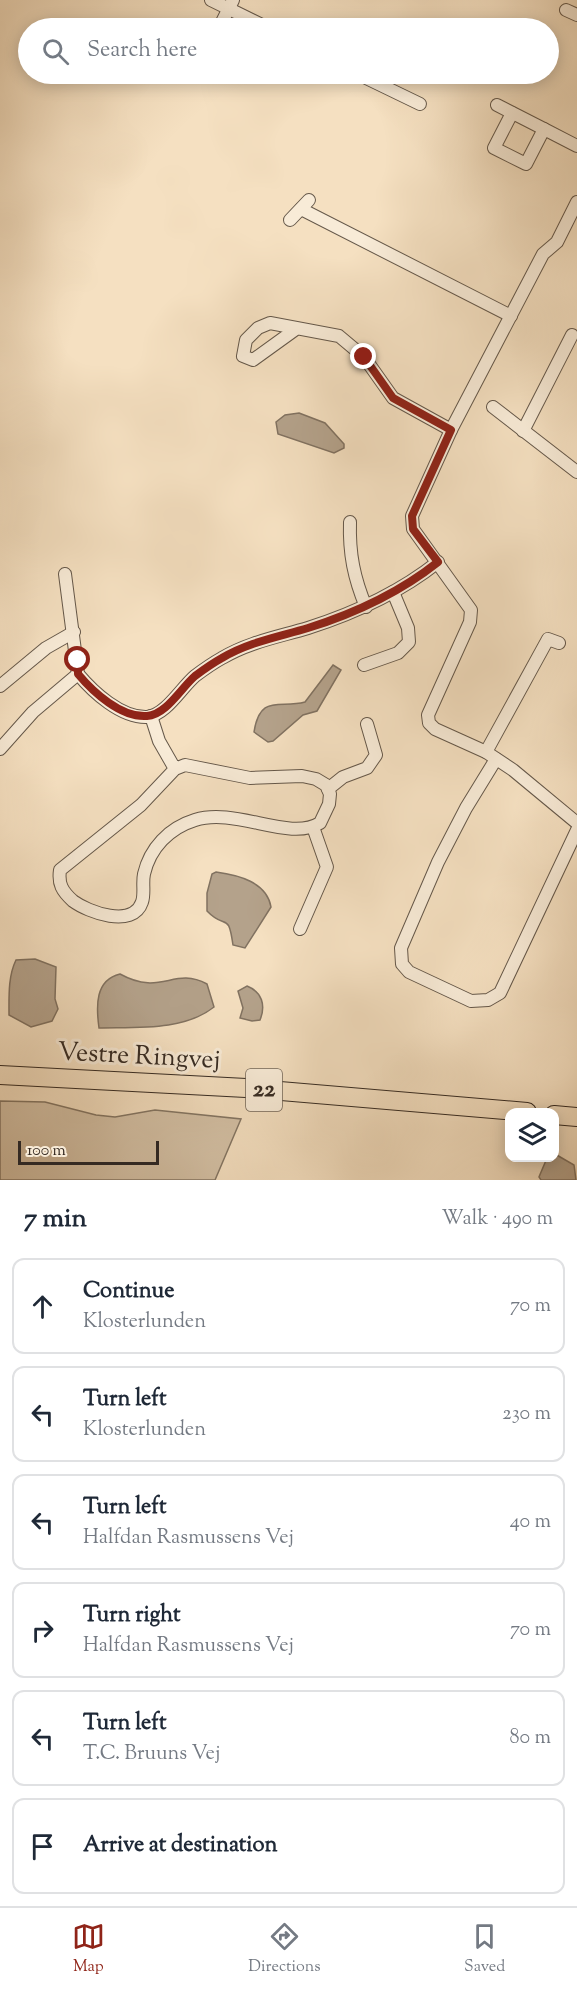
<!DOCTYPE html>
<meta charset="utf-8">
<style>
:root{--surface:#fff;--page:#f2f2f3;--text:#1f2937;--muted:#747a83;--line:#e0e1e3;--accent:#8f2418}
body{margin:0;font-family:"Sorts Mill Goudy",serif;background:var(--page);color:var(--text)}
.controls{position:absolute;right:18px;bottom:18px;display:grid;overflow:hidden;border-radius:12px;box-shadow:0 3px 15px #0003}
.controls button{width:54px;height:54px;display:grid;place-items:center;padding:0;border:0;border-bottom:2px solid var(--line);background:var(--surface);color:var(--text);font:30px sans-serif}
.scale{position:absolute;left:18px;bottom:15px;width:141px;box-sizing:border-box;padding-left:6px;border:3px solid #352a22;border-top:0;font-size:16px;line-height:21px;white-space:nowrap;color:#352a22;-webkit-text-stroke:4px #f8ebd7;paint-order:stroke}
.stop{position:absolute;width:18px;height:18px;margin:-14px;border:4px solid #8f2418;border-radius:50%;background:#fff}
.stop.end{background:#8f2418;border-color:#fff;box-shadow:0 2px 6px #0008}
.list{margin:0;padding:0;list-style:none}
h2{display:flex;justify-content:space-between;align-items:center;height:78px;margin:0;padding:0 24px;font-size:26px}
h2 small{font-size:20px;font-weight:400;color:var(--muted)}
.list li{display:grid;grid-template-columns:39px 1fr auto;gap:18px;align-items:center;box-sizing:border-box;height:96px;margin:0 12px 12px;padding:0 12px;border:2px solid var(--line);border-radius:12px}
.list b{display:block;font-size:22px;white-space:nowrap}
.list p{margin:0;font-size:20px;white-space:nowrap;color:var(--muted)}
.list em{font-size:20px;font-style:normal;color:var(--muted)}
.icon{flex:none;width:33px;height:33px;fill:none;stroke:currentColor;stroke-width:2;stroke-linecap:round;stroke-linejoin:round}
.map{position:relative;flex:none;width:577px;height:1180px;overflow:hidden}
.search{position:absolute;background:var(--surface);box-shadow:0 3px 15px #0003;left:18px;right:18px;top:18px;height:66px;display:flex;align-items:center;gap:15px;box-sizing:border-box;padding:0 21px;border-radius:33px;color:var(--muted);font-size:22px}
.sheet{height:726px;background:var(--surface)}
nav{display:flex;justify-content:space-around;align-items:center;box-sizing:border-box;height:84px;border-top:2px solid var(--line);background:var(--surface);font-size:16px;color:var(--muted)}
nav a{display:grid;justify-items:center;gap:3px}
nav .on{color:var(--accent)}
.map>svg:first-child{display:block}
.green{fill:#d4c1a6;stroke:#847664;stroke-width:1.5}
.water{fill:#b4a28b;stroke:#817261;stroke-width:1.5}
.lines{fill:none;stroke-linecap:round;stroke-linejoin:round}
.street-casing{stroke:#65584a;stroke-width:14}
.primary-casing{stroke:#352a22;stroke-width:20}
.street{stroke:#f8ebd7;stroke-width:12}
.primary{stroke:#f5e0c1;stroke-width:18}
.route{stroke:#8f2418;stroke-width:8}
.labels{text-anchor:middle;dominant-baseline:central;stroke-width:6;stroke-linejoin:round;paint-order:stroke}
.shield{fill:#f8ebd7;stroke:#706458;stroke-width:1.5}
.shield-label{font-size:24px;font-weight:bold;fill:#352a22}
.street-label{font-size:26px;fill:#352a22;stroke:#f8ebd7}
</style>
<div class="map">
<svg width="577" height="1180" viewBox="0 0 577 1180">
<rect width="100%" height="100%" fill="#f5e0c1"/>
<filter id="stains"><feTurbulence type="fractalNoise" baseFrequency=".00333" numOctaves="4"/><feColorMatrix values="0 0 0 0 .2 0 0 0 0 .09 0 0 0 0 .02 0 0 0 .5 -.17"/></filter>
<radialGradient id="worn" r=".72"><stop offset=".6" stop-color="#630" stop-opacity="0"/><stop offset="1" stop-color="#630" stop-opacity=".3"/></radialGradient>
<polygon class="green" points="0,1101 45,1102 96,1115 115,1117 155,1110 241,1119 215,1180 0,1180"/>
<g class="water">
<polygon points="299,413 325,423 344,444 344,448 334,453 278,434 276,422 285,415"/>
<path d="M333,665L341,670L317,711L303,715L273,741L268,742L254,732C260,693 280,709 305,702Z"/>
<path d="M216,872C238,875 267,882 271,907L245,948L233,945C228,910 226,931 207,911V893L212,874Z"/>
<path d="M35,959L56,967L55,999L58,1009L52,1021L31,1027L9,1015C9,997 8,976 16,960Z"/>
<path d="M120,974C162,997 173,966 207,984L214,1007C184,1031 136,1027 99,1028C96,1006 95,980 120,974Z"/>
<path d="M247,986C262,992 266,1005 260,1020L252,1021L240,1018L243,1008L238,991Z"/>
<polygon points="555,1154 574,1165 576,1180 541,1180 539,1177 547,1158 554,1158"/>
</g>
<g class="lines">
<defs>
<g id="street">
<polyline points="211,0 268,28"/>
<polyline points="566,10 577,15"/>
<polyline points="219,28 233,0"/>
<polyline points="358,74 420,104"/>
<polyline points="497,105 544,129"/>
<polyline points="512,113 494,148 526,164 544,129 577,146"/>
<polyline points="577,202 557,242 543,254 451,430 412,516 413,529 471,610 470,622 428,715 429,723 435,729 486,752 513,770 577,823"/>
<polyline points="301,209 511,316"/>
<polyline points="290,220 309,200"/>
<polyline points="296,329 253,360 243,356 246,340 258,328 270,323 339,336 364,357 393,398 451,430"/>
<polyline points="493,407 577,472"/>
<polyline points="523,431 572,335"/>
<path d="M350,522C349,554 354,578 366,607"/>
<path d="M65,574L78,674C93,692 121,718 147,717C166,715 181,688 195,676C203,670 213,663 222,658C249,642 278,637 308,628C355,613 399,593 438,562"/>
<polyline points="364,665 398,653 409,642 408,628 393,592"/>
<polyline points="0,686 46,648 74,632"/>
<path d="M151,716L159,741L175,769L141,805L60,870C58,884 62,891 73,901C88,912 133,929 142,902C145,894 142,883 144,874C150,848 169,828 195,820C236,807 289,842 320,823L329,804L330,794L326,785L316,779L302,776L250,778L185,765L175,769"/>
<polyline points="0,749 33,712 78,674"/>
<polyline points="486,752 548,639 559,643"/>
<polyline points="496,759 466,808 438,862 401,948 402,964 409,972 471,1001 488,1000 500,993 577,830"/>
<polyline points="328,789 343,777 367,768 376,755 367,724"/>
<polyline points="300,929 327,867 313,827"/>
</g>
<g id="primary">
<polyline points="0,1075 246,1088 527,1112"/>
<polyline points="554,1115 577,1117"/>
</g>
</defs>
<use href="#street" class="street-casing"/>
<use href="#primary" class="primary-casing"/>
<use href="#street" class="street"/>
<use href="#primary" class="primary"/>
</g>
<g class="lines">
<path class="route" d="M78,660V674C93,692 121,718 147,716C166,715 181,688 195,676C203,670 213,663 222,658C249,642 278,637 308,628C356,613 399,593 438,562L413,529L412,516L451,430L393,398L364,357"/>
</g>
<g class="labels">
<rect class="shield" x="246" y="1069" width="36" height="42" rx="4.5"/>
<g class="shield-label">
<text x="264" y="1090">22</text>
</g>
<g class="street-label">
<text transform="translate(139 1057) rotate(3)">Vestre Ringvej</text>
</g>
</g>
<rect width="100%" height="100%" filter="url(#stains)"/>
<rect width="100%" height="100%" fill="url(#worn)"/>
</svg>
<div class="controls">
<button><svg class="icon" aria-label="layers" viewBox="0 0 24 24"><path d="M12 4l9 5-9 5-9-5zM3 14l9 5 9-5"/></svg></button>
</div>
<div class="scale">100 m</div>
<div class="stop" style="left:78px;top:660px"></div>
<div class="stop end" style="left:364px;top:357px"></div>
<div class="search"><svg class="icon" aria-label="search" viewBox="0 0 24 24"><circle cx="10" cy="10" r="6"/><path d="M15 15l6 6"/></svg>Search here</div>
</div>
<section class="sheet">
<h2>7 min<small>Walk · 490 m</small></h2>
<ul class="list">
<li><svg class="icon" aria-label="ahead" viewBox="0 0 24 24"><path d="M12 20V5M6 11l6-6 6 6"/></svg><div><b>Continue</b><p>Klosterlunden</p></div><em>70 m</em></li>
<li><svg class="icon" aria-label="left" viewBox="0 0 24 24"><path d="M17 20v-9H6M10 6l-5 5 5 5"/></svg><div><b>Turn left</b><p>Klosterlunden</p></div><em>230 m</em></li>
<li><svg class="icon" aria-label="left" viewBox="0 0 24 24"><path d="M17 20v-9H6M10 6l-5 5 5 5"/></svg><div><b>Turn left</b><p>Halfdan Rasmussens Vej</p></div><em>40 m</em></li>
<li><svg class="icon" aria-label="right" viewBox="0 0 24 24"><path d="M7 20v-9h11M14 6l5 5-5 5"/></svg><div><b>Turn right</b><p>Halfdan Rasmussens Vej</p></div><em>70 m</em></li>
<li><svg class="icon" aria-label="left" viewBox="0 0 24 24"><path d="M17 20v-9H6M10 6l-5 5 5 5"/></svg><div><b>Turn left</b><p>T.C. Bruuns Vej</p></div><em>80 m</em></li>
<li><svg class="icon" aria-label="arrive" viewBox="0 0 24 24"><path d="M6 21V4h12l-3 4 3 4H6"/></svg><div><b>Arrive at destination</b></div></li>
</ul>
</section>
<nav>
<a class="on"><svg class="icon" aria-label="map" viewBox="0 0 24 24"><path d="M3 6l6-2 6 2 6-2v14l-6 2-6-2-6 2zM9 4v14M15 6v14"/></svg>Map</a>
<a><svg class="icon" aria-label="directions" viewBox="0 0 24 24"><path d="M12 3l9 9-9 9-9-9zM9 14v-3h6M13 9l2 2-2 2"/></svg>Directions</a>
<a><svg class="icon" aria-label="saved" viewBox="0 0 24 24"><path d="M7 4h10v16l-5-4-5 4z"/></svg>Saved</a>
</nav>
